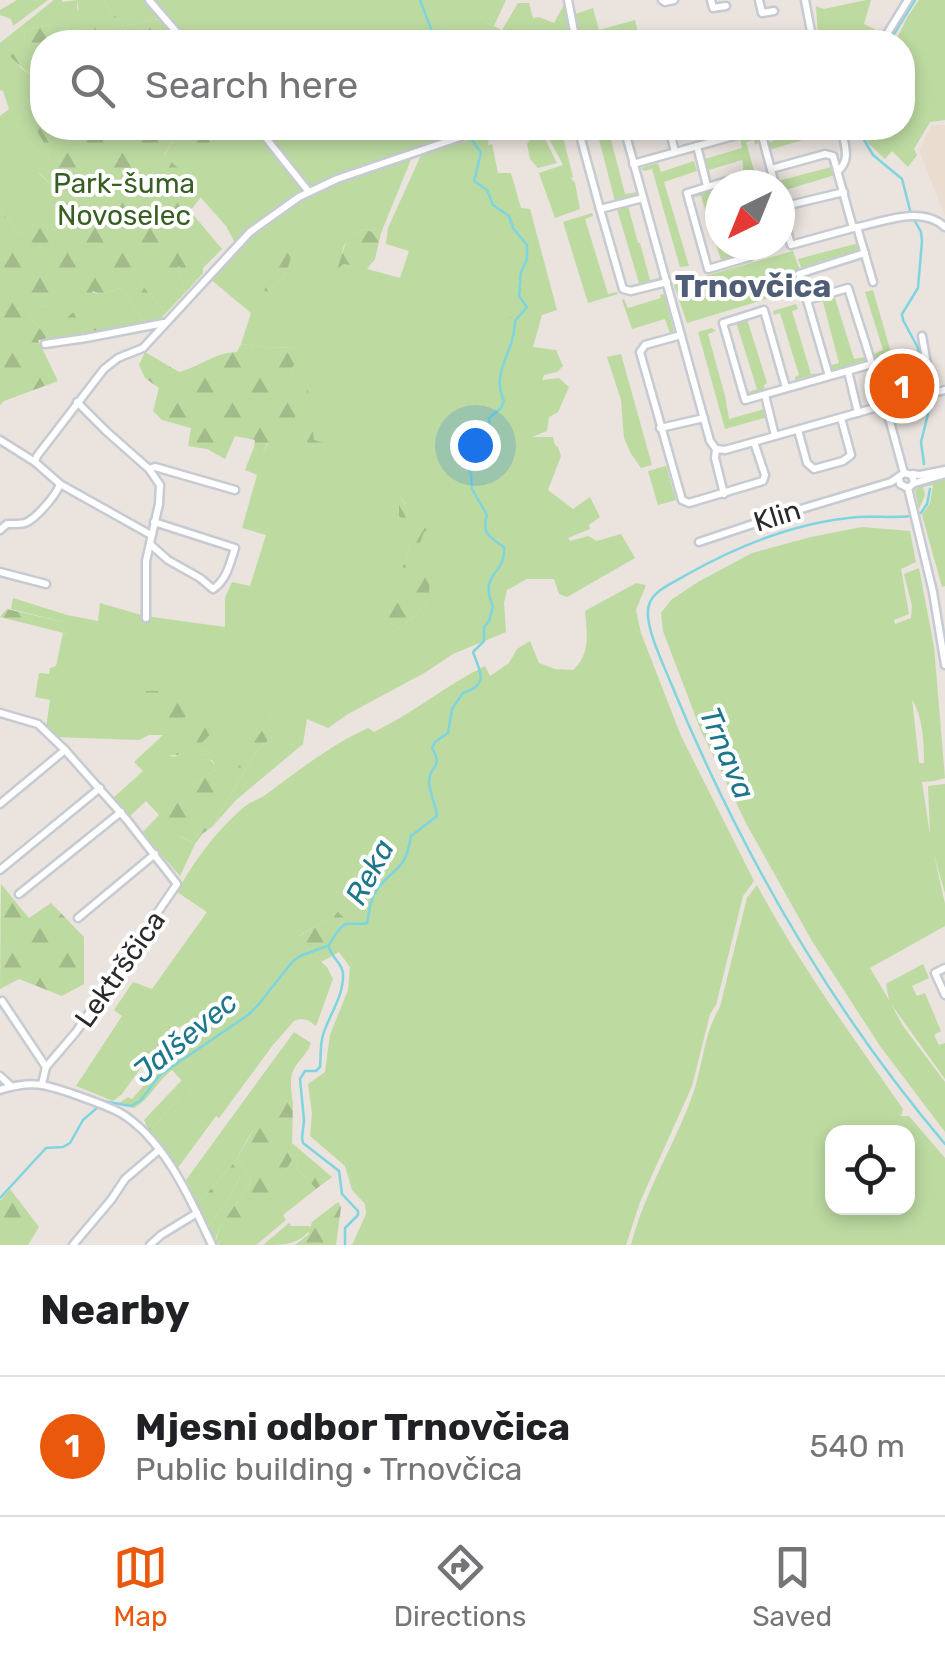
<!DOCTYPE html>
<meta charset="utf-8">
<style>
:root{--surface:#fff;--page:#f2f2f2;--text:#202124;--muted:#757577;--line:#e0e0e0;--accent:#ea580c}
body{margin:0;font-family:Rubik,sans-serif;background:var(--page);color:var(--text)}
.controls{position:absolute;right:30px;bottom:30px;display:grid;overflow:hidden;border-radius:20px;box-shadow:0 5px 15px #0003}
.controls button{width:90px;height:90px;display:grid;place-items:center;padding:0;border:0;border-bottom:2px solid var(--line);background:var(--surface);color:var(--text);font:50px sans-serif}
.compass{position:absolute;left:705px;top:170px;width:90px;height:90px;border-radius:50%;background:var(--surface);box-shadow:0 5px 15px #0003;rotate:223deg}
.you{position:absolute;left:475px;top:445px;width:35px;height:35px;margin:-25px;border:8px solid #fff;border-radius:50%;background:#1a73e8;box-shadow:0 0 0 15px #1a73e833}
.badge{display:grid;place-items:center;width:65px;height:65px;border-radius:50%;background:var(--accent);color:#fff;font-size:32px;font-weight:700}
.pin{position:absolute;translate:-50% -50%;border:5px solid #fff;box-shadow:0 2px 10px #0006}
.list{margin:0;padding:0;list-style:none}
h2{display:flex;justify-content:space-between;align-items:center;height:130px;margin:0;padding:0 40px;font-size:42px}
h2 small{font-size:32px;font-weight:400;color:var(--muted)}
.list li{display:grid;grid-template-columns:65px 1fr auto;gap:30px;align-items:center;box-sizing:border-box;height:140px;padding:0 40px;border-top:2px solid var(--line)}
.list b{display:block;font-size:38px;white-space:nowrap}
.list p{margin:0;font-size:32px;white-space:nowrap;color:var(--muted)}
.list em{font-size:32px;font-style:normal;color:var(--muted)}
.icon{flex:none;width:55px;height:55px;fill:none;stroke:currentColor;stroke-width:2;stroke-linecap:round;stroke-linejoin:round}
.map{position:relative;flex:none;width:945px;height:1245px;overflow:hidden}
.search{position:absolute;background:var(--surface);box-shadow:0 5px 15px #0003;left:30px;right:30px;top:30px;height:110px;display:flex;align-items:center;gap:25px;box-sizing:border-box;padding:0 35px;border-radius:40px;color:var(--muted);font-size:38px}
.sheet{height:270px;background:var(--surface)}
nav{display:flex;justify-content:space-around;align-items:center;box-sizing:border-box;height:140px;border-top:2px solid var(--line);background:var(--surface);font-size:28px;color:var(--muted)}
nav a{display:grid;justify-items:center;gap:5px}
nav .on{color:var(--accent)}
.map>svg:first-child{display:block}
.education{fill:#eaddd0}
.green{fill:#bddaa1;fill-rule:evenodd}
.forest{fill:url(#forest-firs)}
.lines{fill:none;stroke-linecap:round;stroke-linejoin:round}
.stream{stroke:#7ed5e0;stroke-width:2.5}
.minor-casing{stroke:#c6cad2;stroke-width:11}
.minor{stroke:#fff;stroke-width:6}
.labels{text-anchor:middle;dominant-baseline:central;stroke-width:8;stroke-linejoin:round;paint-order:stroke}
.park-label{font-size:28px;fill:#385f23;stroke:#fff}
.street-label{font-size:28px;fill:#2a2a2a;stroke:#fff}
.water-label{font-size:30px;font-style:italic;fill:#1e768b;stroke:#fff}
.quarter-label{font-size:32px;font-weight:bold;fill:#505d76;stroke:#fff}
</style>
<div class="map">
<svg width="945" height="1245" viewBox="0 0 945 1245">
<defs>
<pattern id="forest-firs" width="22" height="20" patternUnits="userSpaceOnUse" patternTransform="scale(2.5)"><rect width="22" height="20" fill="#bddaa1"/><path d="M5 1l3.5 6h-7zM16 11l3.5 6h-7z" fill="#a3bb8b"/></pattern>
</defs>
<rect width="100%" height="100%" fill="#eae3de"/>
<polygon class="education" points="932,125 945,125 945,216 919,150"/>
<g class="green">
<polygon points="17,0 48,0 13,26 11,19 0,15 0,10"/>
<polygon points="54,0 62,0 62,2 77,0 77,8 98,42 105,42 54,42 49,25 31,29 24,34 25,42 11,56 21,68 41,83 42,82 42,93 36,92 22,107 44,141 50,161 39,173 65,199 21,235 0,211 0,116 9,109 3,91 0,90 0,43"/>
<polygon points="105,0 143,0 159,19 128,25 117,42 107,42 124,26 108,8"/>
<polygon points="151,0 506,0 494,26 485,22 486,33 463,40 461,36 446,38 438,18 435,19 445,42 187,42"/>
<polygon points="866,0 871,0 864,24 878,31 870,42 816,42 818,35 816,6 824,9"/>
<polygon points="919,0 945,0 945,120 930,122 914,149 917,155 908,167 892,151 885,159 868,143 861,128 902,128 902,42 895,42 908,16"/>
<polygon points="518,3 529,3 533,18 539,17 554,23 565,3 573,42 489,42 502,30"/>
<polygon points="593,8 599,30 635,20 640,40 643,42 582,42 575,14"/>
<polygon points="203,128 252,128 302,189 296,196 255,223 230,247 234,241 226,226 164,156 174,139 205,128"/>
<polygon points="259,128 476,128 363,166 312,187 305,184"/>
<polygon points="547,128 559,128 562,133 573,177 571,178 575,183 580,209 555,218 539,173 563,165 547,135"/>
<polygon points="596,128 608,128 625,194 638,192 636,196 615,201"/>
<polygon points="817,128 820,128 823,134 769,150 766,143"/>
<path d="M489,134L488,145L492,144L498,173H511L521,208L530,209L557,310L542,315L533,347L556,350L563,366L557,372L544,375L542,380L559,378L569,387L558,412L549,417L547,431L532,437H553L555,445L558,447L561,456L548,490L573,509L590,497L600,517L589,525L590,529L568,538L570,541L588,536L597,541L621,534L635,558L567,597L559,594L554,579H527L507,590L504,603L506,632L453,654L426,672L348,714L328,728L307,719L303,744L236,800L212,827L256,752L266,743L273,713L235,773H223L218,766L215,770L186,789L181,837L195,844L180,876L142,833L159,815L146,801L129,817L112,799L143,771L134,762L163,735H149L139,740L55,737L46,728L50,700L35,697L39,673L49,674L50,668L56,666L63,633L67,634V621L63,622L11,609L13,598L67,615L98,621L100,603L145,616L225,627V598L232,582L250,586L266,535L242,528L257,475L245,470L254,447L261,461L294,375L291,370L296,347L270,348L241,344L251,313L209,278C228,259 246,239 267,223C310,191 363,175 412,157L381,233L379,242L372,232L364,229C348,238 339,244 343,264L350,265L353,269H367L400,278L409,251L386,244L388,228L421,155ZM291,230L286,275L269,292L265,291ZM401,497L424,532L414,556L428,601L411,619L381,641L408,552L410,527ZM203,719L195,748L210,753L215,765C203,750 190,750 173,757L163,753Z"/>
<path d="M754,134L758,135L760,142L755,145L754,140L746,142L758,185H743C741,176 745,170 742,160L709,170L711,179L709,180L705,167V159L742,148L740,138Z"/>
<polygon points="541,135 545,139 557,163 538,168 530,159 527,144 533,136"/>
<polygon points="694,161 697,171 664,182 689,266 680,267 652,169 644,171 641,168 658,163 661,172"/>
<polygon points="831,167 835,175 782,191 778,181"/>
<polygon points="708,189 709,192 712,192 720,218 720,245 728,245 732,257 721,260 701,196 693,197 693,195"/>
<polygon points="639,202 641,204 637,205 636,203 628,206 638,243 640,243 650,280 658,278 661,275 661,278 658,281 631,289 626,287 639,283 617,209 605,213 607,209"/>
<polygon points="190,211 222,249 203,268 203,273 185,293 170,235"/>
<polygon points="592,213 593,216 585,219 608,294 617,292 618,294 588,303 563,222"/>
<polygon points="859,243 862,252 802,270 798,259"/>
<polygon points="793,251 806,287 687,323 674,285"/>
<polygon points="140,264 178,300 166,313 140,283"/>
<polygon points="60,284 100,294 121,288 145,324 100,334 45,334 29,317 38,307 46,306"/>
<polygon points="873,290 892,356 879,360 871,355 883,350 865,292"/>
<polygon points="664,294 674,332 670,333 665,319 632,329 622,300 624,299 628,308 661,298 660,295"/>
<polygon points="834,295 854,359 865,357 866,361 862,365 835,372 828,366 839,363 822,298"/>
<polygon points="796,304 798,309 792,311 811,374 823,373 807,380 805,377 795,380 795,377 799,375 780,313 774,315 773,311"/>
<path d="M747,319L767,383L764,385L765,392C756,395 750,399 744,389L747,388L749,392L757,389L736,322Z"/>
<polygon points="712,328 716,331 708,334 725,396 729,419 765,409 768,417 725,429 698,332"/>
<polygon points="621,354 652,465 641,468 630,452 624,438 621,400 607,357"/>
<polygon points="666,466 676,500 658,505 648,471"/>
<polygon points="945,479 945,586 942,587 922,515 930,503 933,485 923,487 925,495 919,509 915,490 921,485"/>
<path d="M862,527L910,531L916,562L901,569L909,614L894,620L895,624L911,618L912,606L904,574L919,568L934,647L945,778L934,781L922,782L930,835L928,786L945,784V893L934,855L945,904V926L870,968L889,1000L886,984L923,964L929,978L912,986L917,996L925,993L941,1031L934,1035L939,1045L945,1043V1079L891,1004L903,1026L945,1082V1132L880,1046L812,941L747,825L701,731L663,631L661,613L671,600L698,582L752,553L811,537ZM912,699C923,718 924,741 924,763H919Z"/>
<path d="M636,583L646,585L636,610L641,633L681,736L754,881L743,896L716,1005L710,1014L692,1086L640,1202L626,1245H352L366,1214L365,1204L352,1190L345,1166L310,1136L312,1113L308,1084L325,1072L330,1035L348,990L350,967L339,952L321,962L327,967L333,979L316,1026L308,1020L300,1019L294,1021L273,1045L219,1118L216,1116L177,1169L157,1146L149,1131L180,1097L191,1091L172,1070C157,1081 151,1098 134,1108L118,1104L128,1097L132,1099L195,1027L194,1021C166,1026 139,1072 122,1094L113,1101L76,1086L122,1016L114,1010L133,982L152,989L207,912L177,892C193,862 217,830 244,807C250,802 257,800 264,796C298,771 329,746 368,728L374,732C414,713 446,685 485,666L490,676L509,663L517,649L530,641L539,663L555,669L573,670C591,654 587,633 585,611ZM337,913L340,924L300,950L299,936Z"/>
<path d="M757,885C799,964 852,1036 903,1109L901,1116H909L945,1158V1245H631C645,1189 677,1142 695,1088C703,1061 705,1031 720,1007L747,898ZM832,1132H908V1208H832Z"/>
<path d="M294,1032L311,1043C307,1055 298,1060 293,1071C289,1080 292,1095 293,1105L282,1098C259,1119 252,1130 237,1158L249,1175L251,1182L219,1228L214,1243L207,1228L229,1198L240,1177L232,1165L201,1200L190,1194L189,1185L186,1180Z"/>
<path d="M296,1154L301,1157L296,1167L316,1189L283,1215L286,1220L256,1245H217C247,1217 275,1189 296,1154Z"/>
<path d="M289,1223L291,1226H309L311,1229C298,1245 284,1245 263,1245Z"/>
</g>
<g class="forest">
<polygon points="77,0 105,0 108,8 124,26 107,42 98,42 81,25"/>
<polygon points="438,17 446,38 462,36 464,40 485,33 482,26 485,22 502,30 489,42 445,42 434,19"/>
<polygon points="159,19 180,42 117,42 128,25"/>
<path d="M49,25L54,42H42V84L35,81C29,72 18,65 10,56L15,52L13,48L25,42L24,34L31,29Z"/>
<polygon points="36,92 42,93 42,128 68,128 78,140 91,128 203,128 216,154 209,161 192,159 174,139 164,155 182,172 201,197 171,235 190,255 195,266 191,273 178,266 185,293 178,300 140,266 140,283 166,313 161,318 145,324 121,288 100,294 93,291 85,302 75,304 60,285 46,306 38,307 29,317 45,334 50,333 79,307 100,334 38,340 58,381 4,401 0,405 0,211 21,235 64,199 39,172 50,160 43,141 22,107"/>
<polygon points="291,229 296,238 286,275 269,292 264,291"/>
<polygon points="364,229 372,232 379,242 375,259 367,269 353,269 350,265 343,264 337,270 347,239"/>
<path d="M511,317C506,338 500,358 493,379H490L486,374L501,337L500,320Z"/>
<path d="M241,344L270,348L296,347L301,352L291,370L294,375L306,376L314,440L327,444V447L319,446L314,455L310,451L307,441L310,435L308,404L296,413L288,448L267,443L261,463L254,447L255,440L235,436L225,459L207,449L188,446L191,428L162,420L153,411L159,388L145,378L139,365L145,352L179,372C199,367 216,352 237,352Z"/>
<polygon points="434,493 439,523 424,532 415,556 431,572 428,601 411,619 380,642 381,631 408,552 409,527 399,516 399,495 406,505"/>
<polygon points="7,609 63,622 67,620 68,634 0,617"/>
<polygon points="146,691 194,691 194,699 188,702 189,716 145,730 138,728 143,720"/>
<path d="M202,711L217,715L214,731L196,748L210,753L223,773L235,772L273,713L277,712L279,722L266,743L256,752L212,827L202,834L195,844L182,837L160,815L186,789L215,770L217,766L212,760L202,759L204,755C183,749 180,759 162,754L174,743L160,733L176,741L203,719Z"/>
<polygon points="1,884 29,918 51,903 84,937 84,984 62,996 19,979 0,989"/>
<polygon points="338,912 346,920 340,924 326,943 300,951 298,937"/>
<polygon points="182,1080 191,1090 183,1099 180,1097 149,1131 144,1120"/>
<path d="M277,1090L282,1098L293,1105L292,1143L332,1177L316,1189L296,1167L300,1157L296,1154C279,1183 243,1228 215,1245L219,1228L251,1182L249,1175L237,1158L259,1120L257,1114L272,1093Z"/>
<polygon points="233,1164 240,1177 229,1198 207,1228 190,1194 194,1193 201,1200"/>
<polygon points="10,1189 39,1227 28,1245 0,1245 0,1201"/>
<polygon points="338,1202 341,1207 336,1245 295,1245 308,1235 312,1222"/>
</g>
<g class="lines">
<g class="stream">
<polyline points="420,0 436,42"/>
<polyline points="889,42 915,0"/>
<polyline points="857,128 873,155 902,179 911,214 921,232 922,241 918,288 902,314 903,320 918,348 929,410 921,442 924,464"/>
<polyline points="921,513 927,504 930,489"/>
<path d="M911,516C893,518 875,516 858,517C797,522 739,545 686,575C675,582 656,589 650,602C641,620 663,663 670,681C738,846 829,1007 945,1144"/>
<path d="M329,945C333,939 338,927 346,924C353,923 359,925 367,923C370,911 369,901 376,891C394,865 405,874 411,836L437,816C436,805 428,788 429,781C430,764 444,769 432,748L435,742L448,733L452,709L463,693C490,684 480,672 473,652L484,641V627L489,621L493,607C478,571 506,577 504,547C490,537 481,534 487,515L472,489L471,474L462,456L468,445L481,441L490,431L489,418L501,408L504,401C490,371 515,353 515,321L527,307L519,296L521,272L527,259V245L513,228L509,216L493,205L487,190L474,181L481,153L464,128"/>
<path d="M329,947C331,958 343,963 343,974C344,996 329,1015 323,1035C320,1045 321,1056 320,1067L316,1071H305L300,1079L304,1120L302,1138L303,1143L339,1171L342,1194L358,1211V1215L345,1228V1245"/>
<polyline points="103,1101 131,1106 140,1101 160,1075 248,1015 258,1005 293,961 300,956 327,946"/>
<polyline points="0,1198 46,1148 63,1147 70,1143 83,1120 98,1107"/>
</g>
<defs>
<g id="minor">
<polyline points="149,0 185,42"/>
<polyline points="568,0 576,42"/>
<polyline points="662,0 665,2 674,0"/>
<polyline points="711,0 713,8 726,6"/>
<polyline points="759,0 762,13 774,11"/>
<polyline points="805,0 813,42"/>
<polyline points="882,42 908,0"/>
<polyline points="258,128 309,192"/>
<polyline points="578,128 600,209 643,198"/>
<polyline points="624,128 710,441 716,449 715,458 724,494"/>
<polyline points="669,128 675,152"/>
<polyline points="760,128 775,185"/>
<polyline points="697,146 707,186"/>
<polyline points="633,164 762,128"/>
<polyline points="771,169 825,154 833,156 853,228 791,245 780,204"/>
<path d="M839,170C852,158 843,143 842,128"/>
<polyline points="728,185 727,181 687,193 708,269 749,257 745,245"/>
<polyline points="781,207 844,192"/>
<polyline points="600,209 623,289 631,291 667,282"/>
<polyline points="857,227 873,282"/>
<path d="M853,228C881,223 921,204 945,227"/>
<polyline points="799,274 865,253"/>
<polyline points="681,335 645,345 640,352 682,500 689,503 763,481 765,475 754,442"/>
<polyline points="922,336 932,392"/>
<polyline points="45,344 86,338 164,323"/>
<polyline points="848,371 858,413"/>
<polyline points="786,388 764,310 723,323 745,400 872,364 848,288 807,300 829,376"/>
<polyline points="765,395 775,436"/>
<polyline points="77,402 106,431 149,469 160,485 159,504 146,561 146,618"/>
<polyline points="885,410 889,418 904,473"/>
<polyline points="660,428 704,418"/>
<polyline points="798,430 807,463 814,469 843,461 851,455 841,418"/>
<polyline points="0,440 35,462"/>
<polyline points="716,449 725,450 878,407 885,410 893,403 945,390"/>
<polyline points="149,469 155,467 235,490"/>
<polyline points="912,474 920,475 945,470"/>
<polyline points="915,483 945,474"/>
<polyline points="908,488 933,592 945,665"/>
<path d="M0,530L7,524C8,524 23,524 25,523C36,519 57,494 60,484"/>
<polyline points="151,535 60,484 35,462 37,456 104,369 118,358 143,348 250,232 299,197 337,179 487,128"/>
<polyline points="699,542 771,518 891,482 904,473 912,475 914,483 908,488 900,484 899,478"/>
<path d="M150,544L168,560L200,578L213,589C227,580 230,563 235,548L154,522"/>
<polyline points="0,572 46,584"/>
<polyline points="0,713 38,724 65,750 127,820 177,884 76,1032 46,1067 42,1084"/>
<polyline points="0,804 65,750"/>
<polyline points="0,870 100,788"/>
<polyline points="19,894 121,812"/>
<polyline points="78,918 155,854"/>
<polyline points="945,968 935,973 945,995"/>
<polyline points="2,1001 46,1067"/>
<polyline points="0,1076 11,1086"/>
<path d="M0,1090C32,1080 45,1084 76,1095C90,1100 105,1105 119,1112C164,1138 191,1200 212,1245"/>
<polyline points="73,1245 111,1200 125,1179 159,1150"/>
<polyline points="150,1245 161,1235 197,1213"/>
</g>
</defs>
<use href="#minor" class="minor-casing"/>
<use href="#minor" class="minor"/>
</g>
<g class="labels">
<g class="park-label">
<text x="124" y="183">Park-šuma<tspan x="124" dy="32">Novoselec</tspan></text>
</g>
<g class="street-label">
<text transform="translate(777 516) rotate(-17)">Klin</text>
<text transform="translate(120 969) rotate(-55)">Lektrščica</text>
</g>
<g class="water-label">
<text transform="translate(727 753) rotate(67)">Trnava</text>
<text transform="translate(370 872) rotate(-62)">Reka</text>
<text transform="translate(185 1037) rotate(-39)">Jalševec</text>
</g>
<g class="quarter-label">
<text x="753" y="286">Trnovčica</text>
</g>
</g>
</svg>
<div class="controls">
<button><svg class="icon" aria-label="locate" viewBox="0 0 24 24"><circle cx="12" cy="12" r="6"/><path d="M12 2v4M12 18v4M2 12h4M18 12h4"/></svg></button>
</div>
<svg class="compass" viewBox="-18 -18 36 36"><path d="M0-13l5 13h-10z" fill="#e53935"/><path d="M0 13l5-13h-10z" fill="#757577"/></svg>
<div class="you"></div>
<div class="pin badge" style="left:902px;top:386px">1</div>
<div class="search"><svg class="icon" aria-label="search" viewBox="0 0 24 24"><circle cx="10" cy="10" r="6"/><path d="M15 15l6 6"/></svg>Search here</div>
</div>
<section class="sheet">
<h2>Nearby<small></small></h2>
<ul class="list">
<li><span class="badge">1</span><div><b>Mjesni odbor Trnovčica</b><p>Public building · Trnovčica</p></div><em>540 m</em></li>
</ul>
</section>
<nav>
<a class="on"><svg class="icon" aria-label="map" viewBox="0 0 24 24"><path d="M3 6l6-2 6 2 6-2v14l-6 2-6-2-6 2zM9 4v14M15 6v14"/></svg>Map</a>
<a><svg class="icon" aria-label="directions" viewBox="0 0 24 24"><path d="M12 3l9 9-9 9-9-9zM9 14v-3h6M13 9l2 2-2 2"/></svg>Directions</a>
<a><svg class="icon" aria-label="saved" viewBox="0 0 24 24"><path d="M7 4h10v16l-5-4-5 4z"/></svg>Saved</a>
</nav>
